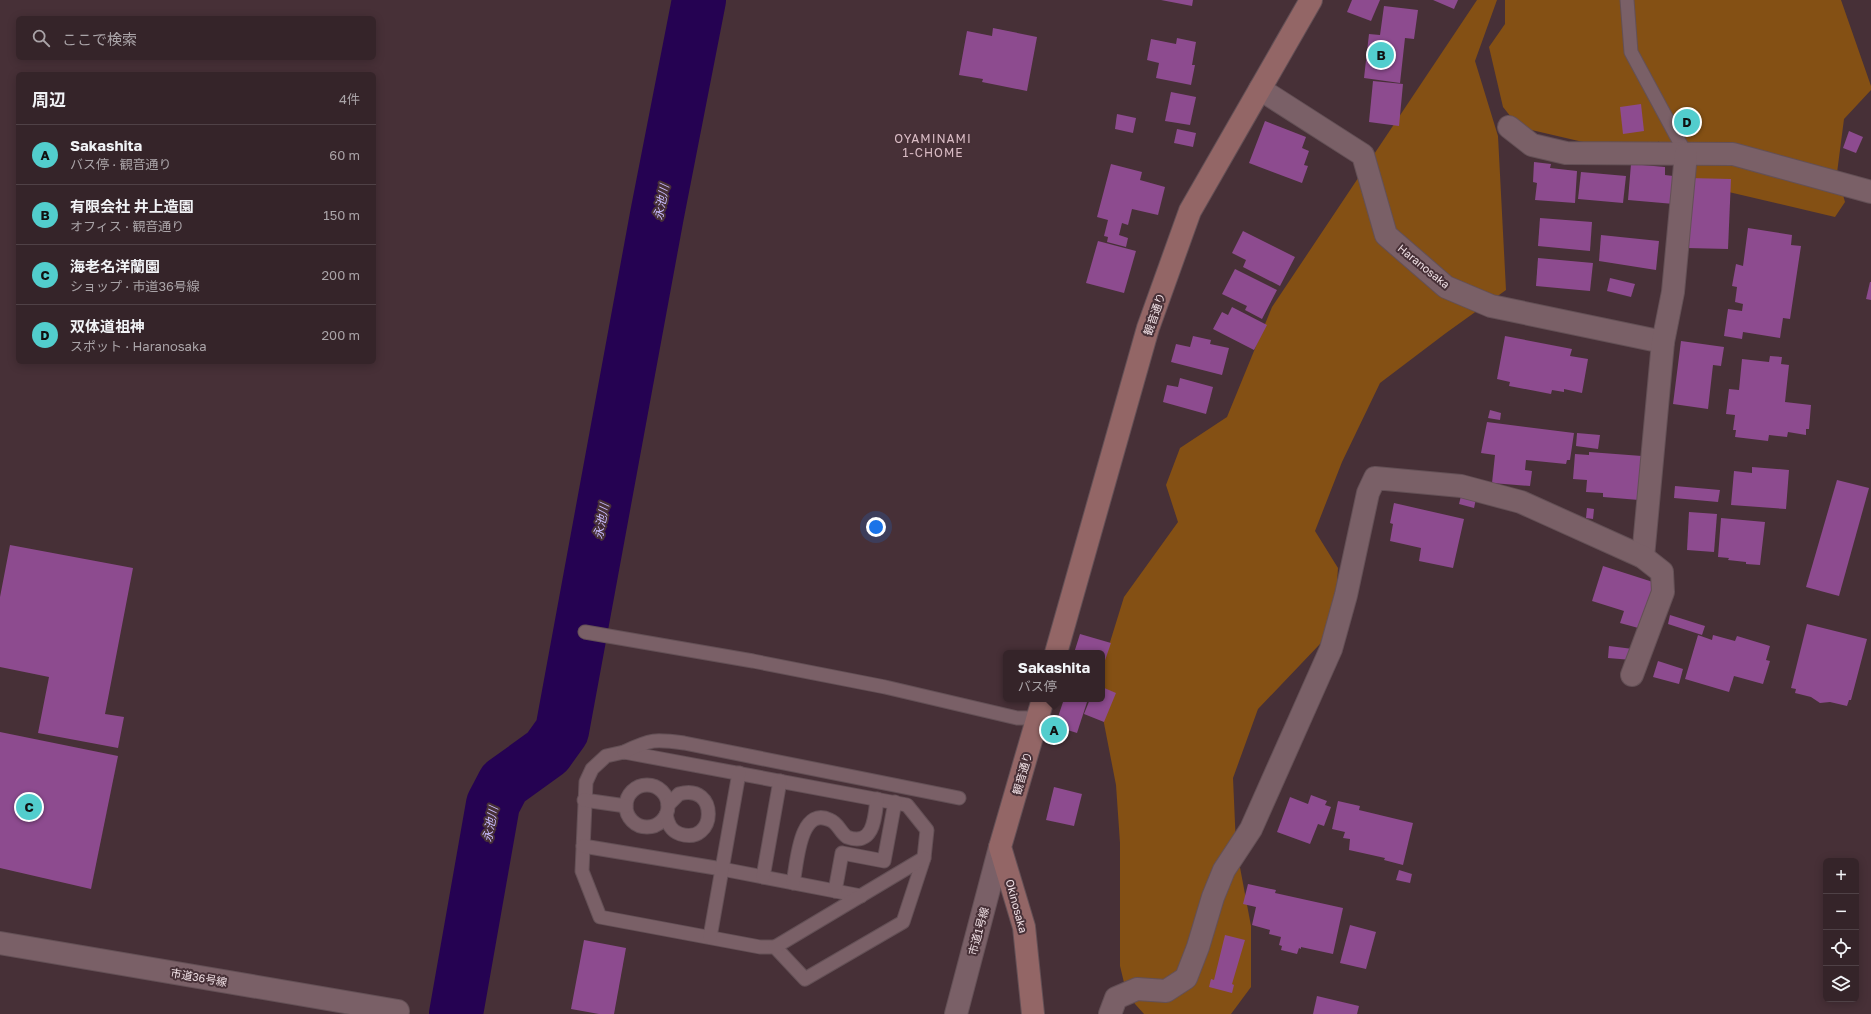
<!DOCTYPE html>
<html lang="ja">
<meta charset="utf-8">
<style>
:root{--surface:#352429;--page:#3d2c31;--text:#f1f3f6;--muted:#aaa4a8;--line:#4f4146;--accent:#52cdcd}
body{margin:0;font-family:"Golos Text","Noto Sans JP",sans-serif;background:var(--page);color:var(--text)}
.controls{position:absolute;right:12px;bottom:12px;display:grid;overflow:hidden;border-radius:6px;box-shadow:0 2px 10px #0003}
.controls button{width:36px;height:36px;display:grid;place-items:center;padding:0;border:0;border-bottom:1px solid var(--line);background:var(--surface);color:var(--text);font:20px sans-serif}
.you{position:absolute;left:876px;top:527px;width:14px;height:14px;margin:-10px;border:3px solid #fff;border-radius:50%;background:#1a73e8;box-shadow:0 0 0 6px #1a73e833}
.badge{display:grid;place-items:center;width:26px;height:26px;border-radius:50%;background:var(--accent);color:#111;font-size:13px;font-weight:700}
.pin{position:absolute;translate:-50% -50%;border:2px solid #fff;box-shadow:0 1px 4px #0006}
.popup{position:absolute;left:1003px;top:650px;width:102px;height:52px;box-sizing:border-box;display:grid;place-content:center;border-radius:6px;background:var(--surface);filter:drop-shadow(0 1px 3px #0005);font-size:13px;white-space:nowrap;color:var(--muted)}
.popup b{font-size:15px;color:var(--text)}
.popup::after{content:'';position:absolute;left:50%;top:100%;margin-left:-8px;border:8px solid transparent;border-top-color:var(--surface)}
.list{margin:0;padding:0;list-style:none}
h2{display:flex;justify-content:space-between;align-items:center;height:52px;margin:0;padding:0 16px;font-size:17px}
h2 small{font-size:13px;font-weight:400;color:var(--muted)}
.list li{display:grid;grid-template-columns:26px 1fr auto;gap:12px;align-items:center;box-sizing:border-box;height:60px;padding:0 16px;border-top:1px solid var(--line)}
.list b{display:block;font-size:15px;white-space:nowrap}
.list p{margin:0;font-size:13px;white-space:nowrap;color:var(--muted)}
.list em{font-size:13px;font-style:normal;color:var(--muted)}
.icon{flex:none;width:22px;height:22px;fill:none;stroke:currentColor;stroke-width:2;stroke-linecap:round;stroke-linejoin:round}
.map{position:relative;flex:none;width:1871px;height:1014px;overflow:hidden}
.search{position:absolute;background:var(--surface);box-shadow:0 2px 10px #0003;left:16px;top:16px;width:360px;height:44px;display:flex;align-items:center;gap:10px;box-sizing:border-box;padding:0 14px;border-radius:6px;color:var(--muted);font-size:15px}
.panel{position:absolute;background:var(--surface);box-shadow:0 2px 10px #0003;left:16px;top:72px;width:360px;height:292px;border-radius:6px}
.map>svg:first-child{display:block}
.green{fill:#845014}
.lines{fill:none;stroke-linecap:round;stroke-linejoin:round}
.river{stroke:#250252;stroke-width:54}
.building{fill:#8d4b8f}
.service-casing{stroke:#645056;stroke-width:15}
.minor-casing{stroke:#645056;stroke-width:24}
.tertiary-casing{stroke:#645056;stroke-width:24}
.secondary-casing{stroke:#645056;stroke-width:24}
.service{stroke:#7a6067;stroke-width:13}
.minor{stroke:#7a6067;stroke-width:22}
.tertiary{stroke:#7a6067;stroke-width:22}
.secondary{stroke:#936666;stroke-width:22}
.labels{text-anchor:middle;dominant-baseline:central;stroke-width:4;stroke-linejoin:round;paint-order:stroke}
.street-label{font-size:11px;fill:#f1e1e6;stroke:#473037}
.neighbourhood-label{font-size:12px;letter-spacing:1px;fill:#dabcc5;stroke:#473037}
.water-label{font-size:12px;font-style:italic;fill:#c7b9fc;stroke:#473037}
</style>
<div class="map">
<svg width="1871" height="1014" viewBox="0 0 1871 1014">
<rect width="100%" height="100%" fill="#473037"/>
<g class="green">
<polygon points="1477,0 1497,0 1475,61 1498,136 1506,290 1446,333 1380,383 1342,462 1315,531 1338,568 1335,612 1320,644 1258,709 1233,778 1236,846 1251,926 1251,987 1231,1014 1144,1014 1127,995 1120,966 1120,843 1116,785 1102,713 1102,668 1124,597 1178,522 1166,485 1180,448 1227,417 1272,307"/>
<polygon points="1505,0 1841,0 1871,86 1871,90 1844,119 1837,173 1845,202 1835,217 1703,186 1658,141 1659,144 1583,142 1519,127 1503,107 1489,47 1505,24"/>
</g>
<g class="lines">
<polyline class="river" points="456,1014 493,804 504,783 547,752 562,731 657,215 699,0"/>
</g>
<g class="building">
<polygon points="1161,0 1193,0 1192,6"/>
<polygon points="1352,0 1380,0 1371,21 1347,12"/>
<polygon points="1433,0 1458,0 1454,9"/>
<polygon points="1384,6 1418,10 1414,39 1405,38 1400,83 1364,78 1369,34 1380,35"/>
<polygon points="993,28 1037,37 1027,91 982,82 983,79 959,75 967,31 992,36"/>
<polygon points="1177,38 1196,42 1192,65 1195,65 1191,85 1156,78 1159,63 1147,60 1151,39 1176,44"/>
<polygon points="1373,81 1403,84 1399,126 1369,122"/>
<polygon points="1171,92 1196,97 1190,125 1165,121"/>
<polygon points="1641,104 1644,131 1623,134 1620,107"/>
<polygon points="1117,114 1136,118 1133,133 1115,129"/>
<polygon points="1265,121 1306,137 1302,148 1309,151 1304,165 1308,166 1302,183 1249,163"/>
<polygon points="1177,129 1196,133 1193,147 1174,143"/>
<polygon points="1849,131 1863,137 1856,153 1843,148"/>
<polygon points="1534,162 1551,164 1550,168 1577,171 1575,203 1535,200 1537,183 1533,182"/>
<polygon points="1111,164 1142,172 1140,180 1165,187 1158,215 1132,209 1128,225 1122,223 1119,235 1128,238 1126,247 1107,242 1108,237 1104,236 1108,220 1097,217"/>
<polygon points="1631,164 1665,167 1665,175 1673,176 1674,204 1628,200"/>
<polygon points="1581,172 1626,176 1623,203 1578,199"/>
<polygon points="1689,178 1731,179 1728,249 1687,248"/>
<polygon points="1540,218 1592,222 1590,251 1538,246"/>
<polygon points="1748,228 1792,235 1791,245 1801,246 1790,319 1783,318 1780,338 1743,332 1742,339 1724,336 1728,309 1742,311 1743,304 1735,302 1737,287 1732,286 1736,264 1743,266"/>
<polygon points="1243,231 1295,257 1280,286 1243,267 1246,260 1232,253"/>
<polygon points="1601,235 1659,241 1656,270 1599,261"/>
<polygon points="1098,241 1136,251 1124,293 1086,283"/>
<polygon points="1538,258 1593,263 1590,291 1536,286"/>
<polygon points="1235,269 1277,290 1262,319 1245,310 1247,306 1222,294"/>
<polygon points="1610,278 1635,284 1631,297 1607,291"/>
<polygon points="1870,282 1871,282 1871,300 1866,299"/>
<polygon points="1232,307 1267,325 1254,350 1213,329 1222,312 1228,315"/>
<polygon points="1193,336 1211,340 1210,344 1229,348 1222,375 1171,362 1176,344 1190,347"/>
<polygon points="1505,336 1572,349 1570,356 1588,359 1582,393 1564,389 1564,392 1552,390 1551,394 1509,386 1510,382 1497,379"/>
<polygon points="1681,341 1724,347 1721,366 1713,365 1708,409 1673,404"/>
<polygon points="1770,356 1782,357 1781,364 1789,365 1785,402 1811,405 1809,429 1806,429 1806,435 1788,432 1787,437 1769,435 1768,441 1735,437 1736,430 1733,430 1735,415 1726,414 1729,389 1739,390 1742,359 1769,362"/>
<polygon points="1180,378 1213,387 1206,414 1163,402 1167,385 1178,387"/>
<polygon points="1490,410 1501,413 1500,420 1488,418"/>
<polygon points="1487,422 1574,433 1570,460 1567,460 1566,464 1526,460 1525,470 1532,471 1530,486 1492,483 1495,455 1481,453"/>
<polygon points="1577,433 1600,435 1598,449 1576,446"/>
<polygon points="1589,452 1642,456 1639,500 1603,497 1603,493 1586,492 1587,480 1573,479 1575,454 1589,455"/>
<polygon points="1752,467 1789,470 1786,509 1731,505 1734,471 1752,473"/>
<polygon points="1837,480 1869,488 1839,596 1806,587"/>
<polygon points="1675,486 1720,490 1718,502 1674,498"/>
<polygon points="1461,496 1476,499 1474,508 1459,504"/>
<polygon points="1394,503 1464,519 1453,568 1419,561 1421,548 1390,541 1393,524 1390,523"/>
<polygon points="1587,508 1594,509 1593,519 1586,518"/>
<polygon points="1689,512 1717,514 1714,552 1687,550"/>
<polygon points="1721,518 1765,522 1760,565 1746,564 1746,562 1728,560 1729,558 1718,557"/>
<polygon points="10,545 133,568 105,714 124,717 118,748 38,733 49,677 0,667 0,597"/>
<polygon points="1603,566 1656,583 1642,629 1620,623 1624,611 1592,601"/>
<polygon points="1670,615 1705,626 1702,635 1668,624"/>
<polygon points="1807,624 1867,639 1851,700 1849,700 1847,706 1830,702 1820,703 1811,697 1795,693 1796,689 1791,688"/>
<polygon points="1080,634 1111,643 1102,669 1102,653 1074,653"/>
<polygon points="1698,635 1712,640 1713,635 1735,641 1737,636 1770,646 1766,660 1770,661 1763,684 1734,676 1729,692 1685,679"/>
<polygon points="1609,646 1633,649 1632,660 1608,658"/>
<polygon points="1658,661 1683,669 1679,684 1653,677"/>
<polygon points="1102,687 1116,693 1104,722 1084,714 1090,699 1102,699"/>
<polygon points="1064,699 1088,699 1077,733 1055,726"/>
<polygon points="0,732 118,756 91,889 0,868"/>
<polygon points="1054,787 1082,794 1074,826 1046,820"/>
<polygon points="1311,795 1327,801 1325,805 1331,807 1324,826 1318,824 1310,844 1277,832 1290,797 1308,804"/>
<polygon points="1338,801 1360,806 1359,810 1413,823 1403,865 1384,860 1385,858 1349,850 1350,839 1343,838 1345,832 1332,829"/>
<polygon points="1399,870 1412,874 1410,883 1396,880"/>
<polygon points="1248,884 1276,890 1275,893 1343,908 1333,954 1301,947 1301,949 1299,948 1297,954 1281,950 1282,946 1279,945 1281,937 1269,934 1270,930 1252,925 1256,907 1243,904"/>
<polygon points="1350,925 1376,932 1366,969 1340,963"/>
<polygon points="1225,935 1245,940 1232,984 1234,985 1232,993 1209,987 1211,979 1214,980"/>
<polygon points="584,940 626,948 614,1014 599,1014 571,1009"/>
<polygon points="1317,996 1359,1006 1357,1014 1313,1014"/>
</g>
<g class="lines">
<defs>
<g id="service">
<polyline points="1627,0 1631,52 1686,154"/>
<polyline points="585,632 753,661 885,687 1017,718 1037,718"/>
<polygon points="624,752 907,805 927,830 924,858 903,922 805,979 775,947 760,947 600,917 582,871 586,782 592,769 606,756"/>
<path d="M624,752C651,739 655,739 684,743L959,798"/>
<circle cx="647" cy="806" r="21"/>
<polyline points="584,800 626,806"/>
<path d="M666,815C668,824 671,831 680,834C717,846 719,782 679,794L668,805"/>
<polyline points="583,846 722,869 861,896"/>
<polyline points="763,877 780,781"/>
<path d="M793,883C797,865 799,805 830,820C838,823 840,832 847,837C874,847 875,817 877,799"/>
<polyline points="835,891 842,853 884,861 895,802"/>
<polyline points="710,937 739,773"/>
<polyline points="775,947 924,858"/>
</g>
<g id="minor">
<polyline points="1260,89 1363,155 1386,235 1446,287 1491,306 1663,342"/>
<polyline points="1509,127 1532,145 1566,153 1733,154 1871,192"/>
<polyline points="1643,557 1663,342 1673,292 1686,154"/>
<polyline points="1110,1014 1116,998 1137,989 1166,991 1186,978 1198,947 1213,897 1224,870 1251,829 1331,649 1346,595 1368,493 1375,478 1461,486 1521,502 1643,557 1662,572 1663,592 1632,675"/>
</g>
<g id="tertiary">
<polyline points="0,943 398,1011"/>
<polyline points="956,1014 1000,847"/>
</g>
<g id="secondary">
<polyline points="1056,653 1148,328 1190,211 1311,0"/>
<polyline points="1033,1014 1024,927 1000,847 1043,699"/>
</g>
</defs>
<use href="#service" class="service-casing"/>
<use href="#minor" class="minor-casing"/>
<use href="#tertiary" class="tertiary-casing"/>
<use href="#secondary" class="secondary-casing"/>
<use href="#service" class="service"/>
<use href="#minor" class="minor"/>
<use href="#tertiary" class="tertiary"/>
<use href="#secondary" class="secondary"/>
</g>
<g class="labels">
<g class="street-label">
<text transform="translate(1424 266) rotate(39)">Haranosaka</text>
<text transform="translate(1154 314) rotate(-71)">観音通り</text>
<text transform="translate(1022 773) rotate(-74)">観音通り</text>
<text transform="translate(1017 906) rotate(75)">Okinosaka</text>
<text transform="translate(978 931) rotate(-75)">市道1号線</text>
<text transform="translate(199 977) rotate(10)">市道36号線</text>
</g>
<g class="neighbourhood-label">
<text x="933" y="138">OYAMINAMI<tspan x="933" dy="14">1-CHOME</tspan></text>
</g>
<g class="water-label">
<text transform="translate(661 202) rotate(-79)">永池川</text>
<text transform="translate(601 521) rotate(-79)">永池川</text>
<text transform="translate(490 824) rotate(-79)">永池川</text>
</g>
</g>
</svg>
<div class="controls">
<button>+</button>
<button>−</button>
<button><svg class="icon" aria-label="locate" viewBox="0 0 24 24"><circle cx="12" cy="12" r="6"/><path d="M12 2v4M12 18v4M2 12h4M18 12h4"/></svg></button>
<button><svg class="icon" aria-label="layers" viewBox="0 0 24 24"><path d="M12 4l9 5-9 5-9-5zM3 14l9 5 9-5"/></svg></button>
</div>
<div class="you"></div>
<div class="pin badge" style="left:1054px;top:730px">A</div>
<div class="popup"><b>Sakashita</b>バス停</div>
<div class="pin badge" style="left:1381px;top:55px">B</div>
<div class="pin badge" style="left:29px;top:807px">C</div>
<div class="pin badge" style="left:1687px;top:122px">D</div>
<div class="search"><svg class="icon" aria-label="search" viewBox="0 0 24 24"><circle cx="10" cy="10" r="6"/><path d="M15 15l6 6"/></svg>ここで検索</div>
<section class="panel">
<h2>周辺<small>4件</small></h2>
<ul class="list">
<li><span class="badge">A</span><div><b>Sakashita</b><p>バス停 · 観音通り</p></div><em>60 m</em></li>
<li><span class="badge">B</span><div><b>有限会社 井上造園</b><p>オフィス · 観音通り</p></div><em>150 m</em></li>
<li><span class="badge">C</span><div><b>海老名洋蘭園</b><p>ショップ · 市道36号線</p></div><em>200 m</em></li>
<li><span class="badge">D</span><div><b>双体道祖神</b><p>スポット · Haranosaka</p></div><em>200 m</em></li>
</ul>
</section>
</div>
